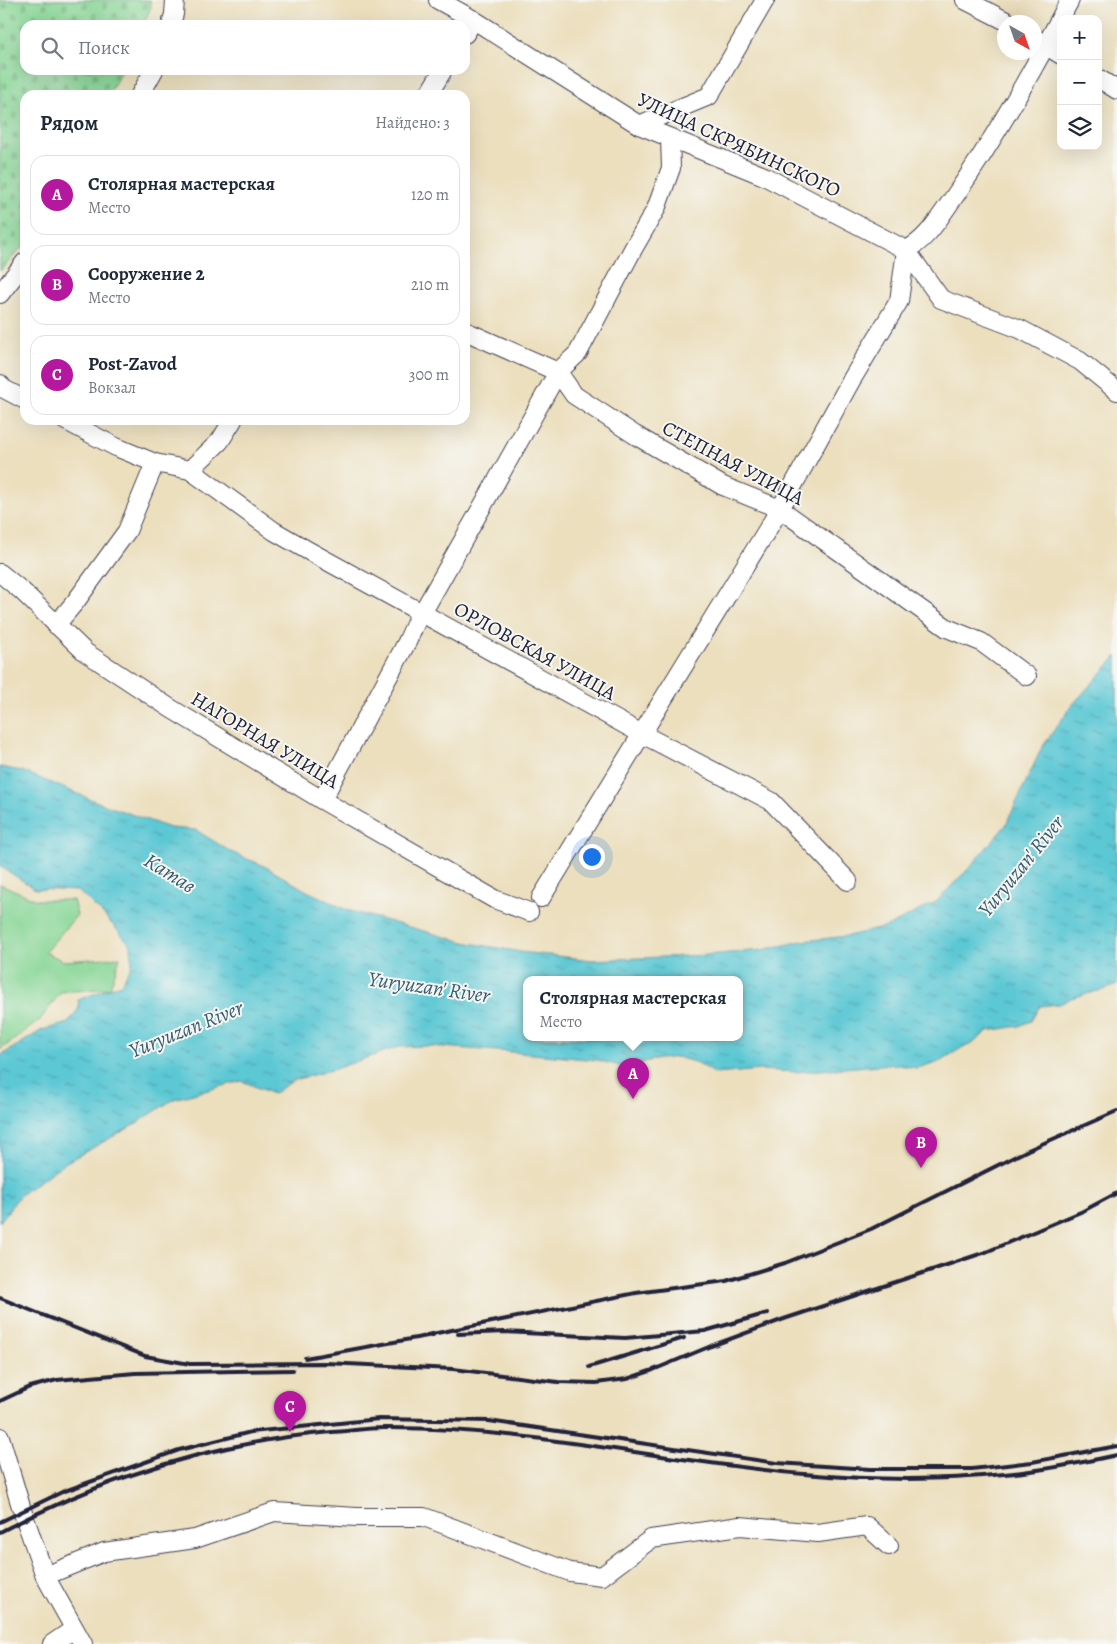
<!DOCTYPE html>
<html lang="ru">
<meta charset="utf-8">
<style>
:root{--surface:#fff;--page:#f2f2f3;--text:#1f2937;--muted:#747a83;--line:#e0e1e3;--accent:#b5179e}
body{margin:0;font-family:Alegreya,serif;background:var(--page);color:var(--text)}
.controls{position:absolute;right:15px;top:15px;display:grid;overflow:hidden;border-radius:10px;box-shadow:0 5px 20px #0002}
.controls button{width:45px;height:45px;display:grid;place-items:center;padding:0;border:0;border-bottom:1px solid var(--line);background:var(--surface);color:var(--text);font:25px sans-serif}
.compass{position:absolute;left:997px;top:15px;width:45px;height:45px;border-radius:50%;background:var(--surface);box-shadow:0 5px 20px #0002;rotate:140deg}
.you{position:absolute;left:591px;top:856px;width:18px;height:18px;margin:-12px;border:4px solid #fff;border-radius:50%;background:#1a73e8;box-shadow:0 0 0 8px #1a73e833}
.badge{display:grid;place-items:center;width:32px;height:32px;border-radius:50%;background:var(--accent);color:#fff;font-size:16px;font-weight:700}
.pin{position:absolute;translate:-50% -41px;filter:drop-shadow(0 1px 2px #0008)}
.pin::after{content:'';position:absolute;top:26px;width:18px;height:15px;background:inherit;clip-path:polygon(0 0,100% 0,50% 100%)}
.popup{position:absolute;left:523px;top:976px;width:220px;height:65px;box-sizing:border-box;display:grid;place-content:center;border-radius:10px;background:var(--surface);filter:drop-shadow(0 1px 4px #0005);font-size:16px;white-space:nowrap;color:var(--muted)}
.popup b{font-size:19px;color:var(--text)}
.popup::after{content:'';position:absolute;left:50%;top:100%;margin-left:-10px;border:10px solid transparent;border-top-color:var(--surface)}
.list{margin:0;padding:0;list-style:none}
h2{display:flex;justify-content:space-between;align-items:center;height:65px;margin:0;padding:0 20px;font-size:21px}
h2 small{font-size:16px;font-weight:400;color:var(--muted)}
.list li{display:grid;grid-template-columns:32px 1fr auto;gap:15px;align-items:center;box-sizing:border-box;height:80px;margin:0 10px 10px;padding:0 10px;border:1px solid var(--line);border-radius:15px}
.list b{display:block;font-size:19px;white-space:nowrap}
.list p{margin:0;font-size:16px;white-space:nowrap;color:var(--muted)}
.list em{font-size:16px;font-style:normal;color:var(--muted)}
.icon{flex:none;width:28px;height:28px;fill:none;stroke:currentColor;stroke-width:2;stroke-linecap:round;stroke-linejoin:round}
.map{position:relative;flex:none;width:1117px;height:1644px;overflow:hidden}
.search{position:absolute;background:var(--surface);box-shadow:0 5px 20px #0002;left:20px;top:20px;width:450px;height:55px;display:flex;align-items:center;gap:12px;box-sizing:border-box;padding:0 18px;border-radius:15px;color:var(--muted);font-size:19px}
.panel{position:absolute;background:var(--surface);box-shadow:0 5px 20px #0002;left:20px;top:90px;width:450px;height:335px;border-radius:15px}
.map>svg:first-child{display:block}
.cemetery{fill:url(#cemetery-stones);stroke:#547c68}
.green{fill:#87d695;stroke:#547c68}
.water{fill:url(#water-ripples);stroke:#3f7588;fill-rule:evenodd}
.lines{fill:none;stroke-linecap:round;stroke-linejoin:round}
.minor-casing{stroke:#403e4f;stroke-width:20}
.minor{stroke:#fff;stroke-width:18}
.rail{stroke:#22223b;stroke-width:4}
.labels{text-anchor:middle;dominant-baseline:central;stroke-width:4;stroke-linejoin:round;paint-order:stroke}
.street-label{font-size:20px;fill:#22223b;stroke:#f6f6f2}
.water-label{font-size:21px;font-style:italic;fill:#365c71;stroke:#f6f6f2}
</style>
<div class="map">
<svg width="1117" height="1644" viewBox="0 0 1117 1644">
<defs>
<pattern id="cemetery-stones" width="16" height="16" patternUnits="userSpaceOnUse" patternTransform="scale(1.25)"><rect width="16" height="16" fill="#87d695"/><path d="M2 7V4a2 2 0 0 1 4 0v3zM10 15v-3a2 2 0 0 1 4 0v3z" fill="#74b781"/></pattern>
<pattern id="water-ripples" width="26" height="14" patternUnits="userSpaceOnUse" patternTransform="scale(1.25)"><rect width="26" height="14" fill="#5cc8d4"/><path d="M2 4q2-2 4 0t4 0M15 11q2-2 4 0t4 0" fill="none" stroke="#4ca2ad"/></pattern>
</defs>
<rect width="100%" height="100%" fill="#f6f6f2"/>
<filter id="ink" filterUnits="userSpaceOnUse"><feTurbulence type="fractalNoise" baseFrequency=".02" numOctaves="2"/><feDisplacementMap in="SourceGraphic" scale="10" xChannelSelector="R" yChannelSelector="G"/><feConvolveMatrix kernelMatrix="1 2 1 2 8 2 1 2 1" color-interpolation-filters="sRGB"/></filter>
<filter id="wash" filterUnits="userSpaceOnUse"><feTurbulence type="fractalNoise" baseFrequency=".0096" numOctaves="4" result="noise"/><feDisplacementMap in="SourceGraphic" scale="20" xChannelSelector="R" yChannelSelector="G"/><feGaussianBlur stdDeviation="1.12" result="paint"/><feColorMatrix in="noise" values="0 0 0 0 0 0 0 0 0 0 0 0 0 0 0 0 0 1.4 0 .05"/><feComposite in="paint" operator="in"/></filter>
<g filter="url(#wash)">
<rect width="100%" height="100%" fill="#ecdfbe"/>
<polygon class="cemetery" points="0,0 150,0 151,7 143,25 25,25 25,70 122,70 108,95 25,95 25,244 0,271"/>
<polygon class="green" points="0,884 37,900 73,900 77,915 45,952 64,961 120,957 110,988 61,992 39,1021 0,1050"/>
<path class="water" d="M1117,656V984L1113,987L1071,998L1060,1004L1040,1006L1031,1021L1019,1026L988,1031L972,1044L960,1049L940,1061L917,1068L892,1064L796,1072L760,1070L716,1074L698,1063L677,1057L653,1060L624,1067L597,1060L512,1052L428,1046L398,1047L335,1069L294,1080L273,1094L242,1081L174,1099L134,1125L63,1164L20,1195L0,1222V1056L42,1030L68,1023L79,1008L78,1000L121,984L132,965L131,945L100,911L78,891L35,889L0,866V767L22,771L105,805L170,828L196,830L231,852L266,867L307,891L347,910L464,942L521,952L593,960L707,955L762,950L802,941L848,936L887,927L936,902L970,867L1006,825L1042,747L1073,704ZM527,980H739V1038H527Z"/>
</g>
<g filter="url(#ink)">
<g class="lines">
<defs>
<g id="minor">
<polyline points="438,0 474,20 639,125 764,176 906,250 941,299 1020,329 1080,361 1117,391"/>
<polyline points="965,0 1008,22"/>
<polyline points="171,25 174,14 175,0"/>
<polyline points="465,34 474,20"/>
<polyline points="1034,38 1061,55"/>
<polyline points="1098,78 1117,90"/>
<polyline points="140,95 154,70"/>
<polyline points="428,95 443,70"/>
<polyline points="639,125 709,96 765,0"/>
<polyline points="0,294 25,262"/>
<polyline points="465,331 558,372 574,395 635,435 723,486 780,509 947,628 981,642 1027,676"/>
<polyline points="0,384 4,389 25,400"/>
<polyline points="64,420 116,447 155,463 190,470 220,441 233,420"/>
<polyline points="190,470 274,531 307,550 642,734 771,801 848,881"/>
<polyline points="0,573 22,591 85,652 170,708 322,800 494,899 529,912"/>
<polyline points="56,625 76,601 127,531 155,463"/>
<polyline points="322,800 407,642 420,613 425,608 558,372 578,353 633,249 656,209 671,168 670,138"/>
<path d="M541,898L780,509L852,379L899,301L906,250C927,240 939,218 952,200C996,137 1034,68 1070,0"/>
<polyline points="0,1437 22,1510 45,1576 83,1644"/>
<polyline points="45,1576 104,1552 195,1539 274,1512 357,1517 424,1517 570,1572 602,1576 651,1539 740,1526 818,1533 867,1526 889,1546"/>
<polyline points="52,1644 74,1629"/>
</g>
</defs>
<use href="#minor" class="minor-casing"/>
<use href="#minor" class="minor"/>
<g class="rail">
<polyline points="0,1298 145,1356 190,1364 326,1363 453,1369 558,1382 596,1383 627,1379 653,1370 711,1346 784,1319 986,1252 1083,1211 1117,1193"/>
<polyline points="458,1334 504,1332 625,1338 705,1331 768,1313"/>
<polyline points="427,1335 636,1293 726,1281 785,1263 871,1229 1028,1150 1117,1111"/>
<polyline points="305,1358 433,1335"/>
<polyline points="589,1367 684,1338"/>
<polyline points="0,1401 30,1387 57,1380 135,1373 293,1370"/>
<polyline points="0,1522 62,1492 179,1450 251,1432 379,1419 489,1421 777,1463 870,1469 972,1469 1032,1462 1117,1446"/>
<path d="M0,1532C103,1478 216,1442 332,1432C349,1431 367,1428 384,1428C526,1427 664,1462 804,1474C870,1480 938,1481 1004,1474C1042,1471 1080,1463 1117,1455"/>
</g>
</g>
</g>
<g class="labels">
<g class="street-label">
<text transform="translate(739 145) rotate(25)">УЛИЦА СКРЯБИНСКОГО</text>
<text transform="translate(733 463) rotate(28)">СТЕПНАЯ УЛИЦА</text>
<text transform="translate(535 651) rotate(29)">ОРЛОВСКАЯ УЛИЦА</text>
<text transform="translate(265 740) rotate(31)">НАГОРНАЯ УЛИЦА</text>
</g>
<g class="water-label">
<text transform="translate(1021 866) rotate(-51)">Yuryuzan' River</text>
<text transform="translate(170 873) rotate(32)">Катав</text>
<text transform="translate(429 987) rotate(8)">Yuryuzan' River</text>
<text transform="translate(186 1029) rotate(-22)">Yuryuzan River</text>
</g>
</g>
</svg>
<div class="controls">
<button>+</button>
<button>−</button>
<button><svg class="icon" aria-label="layers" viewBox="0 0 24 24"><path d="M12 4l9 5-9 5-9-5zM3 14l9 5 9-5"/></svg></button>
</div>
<svg class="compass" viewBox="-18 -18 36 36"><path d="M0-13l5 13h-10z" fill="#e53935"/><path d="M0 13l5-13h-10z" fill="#747a83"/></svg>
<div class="you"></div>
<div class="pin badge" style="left:633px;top:1099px">A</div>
<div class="popup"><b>Столярная мастерская</b>Место</div>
<div class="pin badge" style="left:921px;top:1168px">B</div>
<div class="pin badge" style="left:290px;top:1432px">C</div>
<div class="search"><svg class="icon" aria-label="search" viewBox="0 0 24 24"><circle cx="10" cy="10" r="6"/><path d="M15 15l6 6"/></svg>Поиск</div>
<section class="panel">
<h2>Рядом<small>Найдено: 3</small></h2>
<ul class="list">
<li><span class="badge">A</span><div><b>Столярная мастерская</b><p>Место</p></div><em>120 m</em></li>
<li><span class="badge">B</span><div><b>Сооружение 2</b><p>Место</p></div><em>210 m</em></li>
<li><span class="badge">C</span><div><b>Post-Zavod</b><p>Вокзал</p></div><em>300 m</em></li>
</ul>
</section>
</div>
